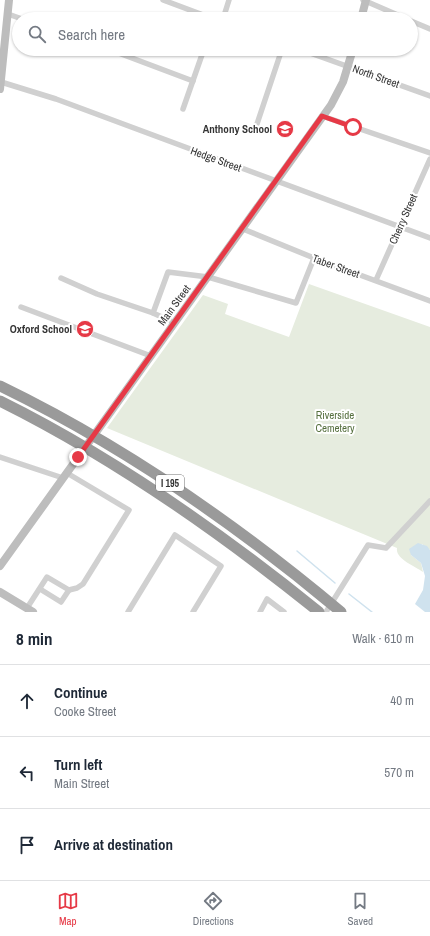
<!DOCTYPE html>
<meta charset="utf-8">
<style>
:root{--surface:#fff;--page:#f6f6f7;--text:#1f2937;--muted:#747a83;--line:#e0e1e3;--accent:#e63946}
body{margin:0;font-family:"Archivo Narrow",sans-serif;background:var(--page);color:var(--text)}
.stop{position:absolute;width:12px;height:12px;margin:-9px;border:3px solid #e63946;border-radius:50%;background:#fff}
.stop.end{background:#e63946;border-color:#fff;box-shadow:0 1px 4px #0008}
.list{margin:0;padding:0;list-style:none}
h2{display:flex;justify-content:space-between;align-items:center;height:52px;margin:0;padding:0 16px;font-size:17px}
h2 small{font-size:13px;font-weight:400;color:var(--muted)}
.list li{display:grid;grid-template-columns:26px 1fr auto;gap:12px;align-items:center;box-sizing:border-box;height:72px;padding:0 16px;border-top:1px solid var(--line)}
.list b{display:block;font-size:15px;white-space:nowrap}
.list p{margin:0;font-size:13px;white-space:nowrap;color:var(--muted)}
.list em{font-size:13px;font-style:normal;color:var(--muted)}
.icon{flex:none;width:22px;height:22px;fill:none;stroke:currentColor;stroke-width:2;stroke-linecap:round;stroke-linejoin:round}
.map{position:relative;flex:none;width:430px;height:612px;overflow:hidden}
.search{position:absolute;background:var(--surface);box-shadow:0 1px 3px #0004;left:12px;right:12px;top:12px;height:44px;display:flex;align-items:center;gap:10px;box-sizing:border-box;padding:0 14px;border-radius:22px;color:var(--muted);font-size:15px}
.sheet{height:268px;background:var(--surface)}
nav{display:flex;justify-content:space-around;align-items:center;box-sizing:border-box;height:56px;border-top:1px solid var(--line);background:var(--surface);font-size:11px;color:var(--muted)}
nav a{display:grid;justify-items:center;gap:2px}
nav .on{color:var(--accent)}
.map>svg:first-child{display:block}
.green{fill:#e6ecdf}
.water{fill:#cfe2ee}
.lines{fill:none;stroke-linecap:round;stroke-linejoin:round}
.stream{stroke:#cfe2ee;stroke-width:1.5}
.street{stroke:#d0d0d0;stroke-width:5.5}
.secondary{stroke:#bdbdbd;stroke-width:8}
.highway{stroke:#9a9a9a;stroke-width:11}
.route{stroke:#e63946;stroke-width:5}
.labels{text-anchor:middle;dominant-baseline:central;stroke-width:4;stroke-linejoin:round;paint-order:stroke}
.shield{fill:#fff;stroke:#707070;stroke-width:1}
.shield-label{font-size:10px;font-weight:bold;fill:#333}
.street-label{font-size:11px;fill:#333;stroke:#fff}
.poi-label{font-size:11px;font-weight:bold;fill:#333;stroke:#fff;text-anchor:end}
.park-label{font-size:11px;fill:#56703f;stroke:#fff}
</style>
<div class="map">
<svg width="430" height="612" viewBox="0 0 430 612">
<rect width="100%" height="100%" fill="#fff"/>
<path class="green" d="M309,284L430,327V550L422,544L411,555L421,563L423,572C415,566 395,559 397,548L107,428L203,295L228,304L225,314L289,337Z"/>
<polygon class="water" points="418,543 427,546 430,550 430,612 425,612 415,604 423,590 425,576 421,563 411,555 409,549"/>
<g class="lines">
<g class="stream">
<polyline points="297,551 335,583"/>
<polyline points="349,594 372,612"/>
</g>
<g class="street">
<polyline points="163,0 214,19"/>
<polyline points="363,0 407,19"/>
<polyline points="8,14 22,19"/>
<polyline points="223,19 229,0"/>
<polyline points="411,21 430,29"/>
<polyline points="108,49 193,81"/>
<polyline points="299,49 430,96"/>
<polyline points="1,82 56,99 430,238"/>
<polyline points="183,109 204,49"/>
<polyline points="322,116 430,153"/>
<polyline points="255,130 282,49"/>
<polyline points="243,229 314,258 430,301"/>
<polyline points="61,278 97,294 153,313"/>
<polyline points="376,280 430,159"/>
<polyline points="21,307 151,356"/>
<polyline points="175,323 153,313 168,272 208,277 296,303 314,258"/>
<polyline points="0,457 63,478"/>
<polyline points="40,589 61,602 69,590"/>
<polyline points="27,608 47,577 69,590 77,588 83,584 129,510 67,473"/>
<polyline points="128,612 175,535 221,566 193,612"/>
<polyline points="260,612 267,599 284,612"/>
<polyline points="326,612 368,545 386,548 430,501"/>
</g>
<g class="secondary">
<polyline points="361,19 366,0"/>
<polyline points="0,89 9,0"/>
<polyline points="0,566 331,105 343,82 353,49"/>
<polyline points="0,592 33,612"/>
</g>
<g class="highway">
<path d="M0,386C124,446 236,524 341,612"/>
<path d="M0,401C115,458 220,532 319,612"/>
</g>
</g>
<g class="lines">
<polyline class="route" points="78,457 322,116 353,127"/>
</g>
<defs>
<symbol id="school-disc" viewBox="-11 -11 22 22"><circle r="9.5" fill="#e63946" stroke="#fff"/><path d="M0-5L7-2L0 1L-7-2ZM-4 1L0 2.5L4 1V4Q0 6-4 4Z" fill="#fff"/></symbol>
</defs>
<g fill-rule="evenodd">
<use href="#school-disc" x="275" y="119" width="20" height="20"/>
<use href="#school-disc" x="75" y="319" width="20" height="20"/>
</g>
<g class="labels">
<rect class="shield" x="156" y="475" width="28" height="16" rx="3"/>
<g class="shield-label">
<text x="170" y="483">I 195</text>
</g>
<g class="street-label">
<text transform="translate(376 76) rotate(20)">North Street</text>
<text transform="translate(216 159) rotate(20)">Hedge Street</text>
<text transform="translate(403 219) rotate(-66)">Cherry Street</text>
<text transform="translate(336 266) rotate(20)">Taber Street</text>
<text transform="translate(174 305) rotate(-54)">Main Street</text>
</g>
<g class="poi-label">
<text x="272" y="129">Anthony School</text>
<text x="72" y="329">Oxford School</text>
</g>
<g class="park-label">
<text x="335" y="415">Riverside<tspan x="335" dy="13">Cemetery</tspan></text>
</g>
</g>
</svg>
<div class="stop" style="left:353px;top:127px"></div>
<div class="stop end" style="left:78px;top:457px"></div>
<div class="search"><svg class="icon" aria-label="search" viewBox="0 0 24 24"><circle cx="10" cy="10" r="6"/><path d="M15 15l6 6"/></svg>Search here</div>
</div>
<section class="sheet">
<h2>8 min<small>Walk · 610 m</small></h2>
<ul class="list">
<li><svg class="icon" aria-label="ahead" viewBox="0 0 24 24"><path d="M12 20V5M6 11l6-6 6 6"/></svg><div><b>Continue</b><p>Cooke Street</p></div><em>40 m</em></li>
<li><svg class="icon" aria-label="left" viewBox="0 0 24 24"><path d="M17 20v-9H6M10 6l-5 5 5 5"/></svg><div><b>Turn left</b><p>Main Street</p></div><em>570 m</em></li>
<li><svg class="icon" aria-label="arrive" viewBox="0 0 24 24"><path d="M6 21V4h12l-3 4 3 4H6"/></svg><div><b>Arrive at destination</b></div></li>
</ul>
</section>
<nav>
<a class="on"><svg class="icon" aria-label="map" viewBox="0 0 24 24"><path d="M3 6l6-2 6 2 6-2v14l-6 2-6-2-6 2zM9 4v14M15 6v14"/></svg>Map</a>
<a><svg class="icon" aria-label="directions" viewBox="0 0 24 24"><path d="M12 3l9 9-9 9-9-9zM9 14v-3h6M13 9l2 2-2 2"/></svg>Directions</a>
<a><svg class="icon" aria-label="saved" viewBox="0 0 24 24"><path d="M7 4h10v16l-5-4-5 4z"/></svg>Saved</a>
</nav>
